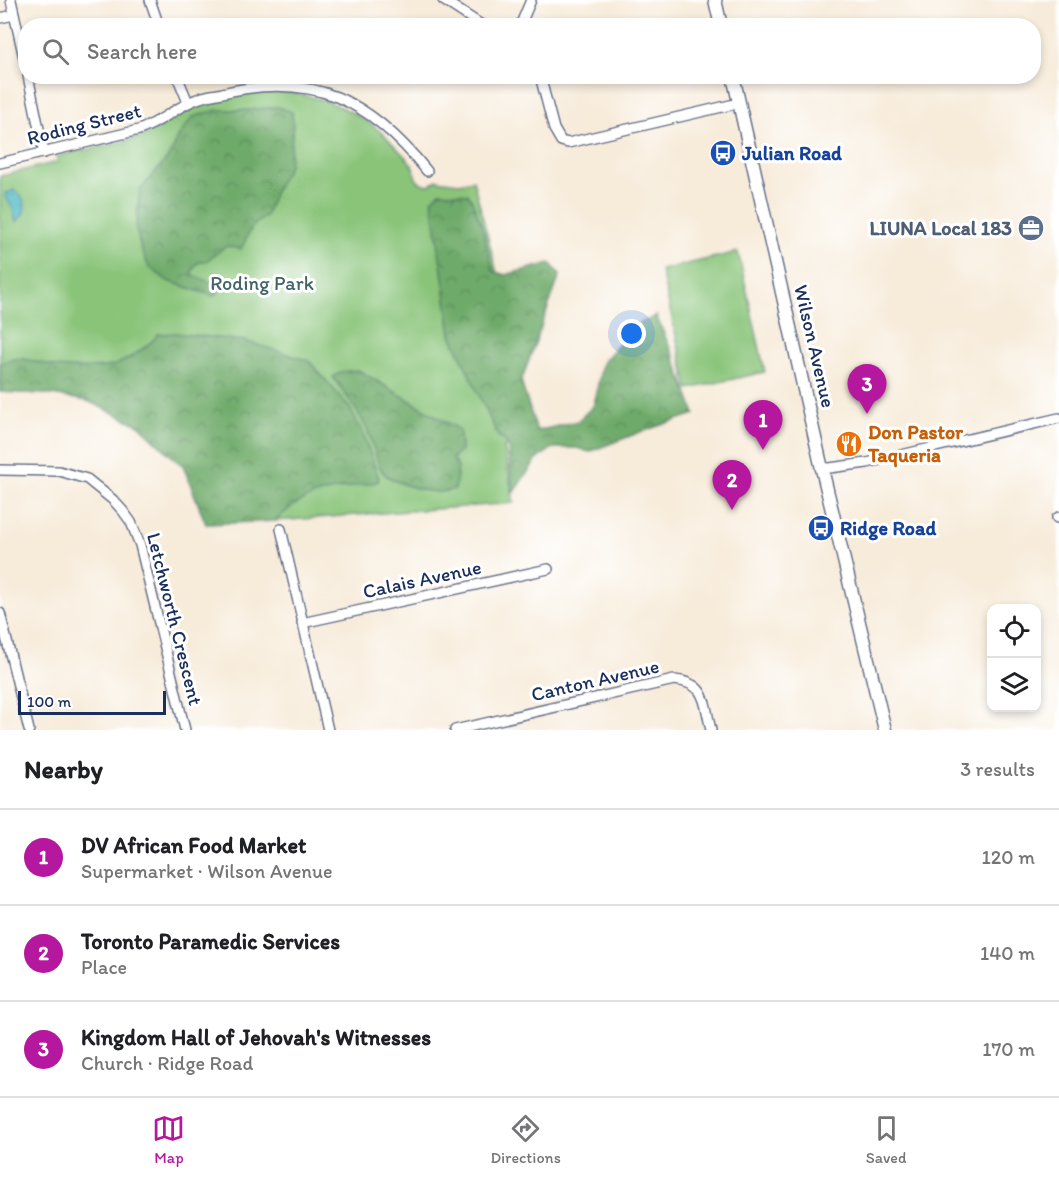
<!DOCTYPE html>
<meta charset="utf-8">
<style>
:root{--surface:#fff;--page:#f6f6f6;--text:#202124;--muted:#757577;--line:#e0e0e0;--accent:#b5179e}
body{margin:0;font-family:Itim,sans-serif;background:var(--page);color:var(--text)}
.controls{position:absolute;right:18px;bottom:18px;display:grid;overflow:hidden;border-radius:12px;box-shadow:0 3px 9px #0003}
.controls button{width:54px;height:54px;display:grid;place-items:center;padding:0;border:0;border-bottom:2px solid var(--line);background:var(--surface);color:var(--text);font:30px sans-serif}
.scale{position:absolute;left:18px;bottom:15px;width:148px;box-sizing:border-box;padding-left:6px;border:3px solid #1b2f5e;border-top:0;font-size:16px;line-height:21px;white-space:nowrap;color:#1b2f5e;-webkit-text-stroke:4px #fff;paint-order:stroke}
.you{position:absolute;left:632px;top:334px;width:21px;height:21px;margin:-15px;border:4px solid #fff;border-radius:50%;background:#1a73e8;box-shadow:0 0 0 9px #1a73e833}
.badge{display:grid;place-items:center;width:39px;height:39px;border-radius:50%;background:var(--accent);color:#fff;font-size:20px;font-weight:700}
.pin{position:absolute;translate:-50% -50px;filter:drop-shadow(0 2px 3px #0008)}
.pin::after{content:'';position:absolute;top:32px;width:21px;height:18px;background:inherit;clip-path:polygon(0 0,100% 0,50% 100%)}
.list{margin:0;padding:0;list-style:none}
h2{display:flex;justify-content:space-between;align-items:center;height:78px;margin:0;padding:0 24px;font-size:26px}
h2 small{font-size:20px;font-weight:400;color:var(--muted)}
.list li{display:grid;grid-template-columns:39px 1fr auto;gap:18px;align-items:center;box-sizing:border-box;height:96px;padding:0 24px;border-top:2px solid var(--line)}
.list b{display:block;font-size:22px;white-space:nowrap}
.list p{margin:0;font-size:20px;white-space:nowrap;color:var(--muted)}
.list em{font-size:20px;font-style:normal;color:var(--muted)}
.icon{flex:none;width:33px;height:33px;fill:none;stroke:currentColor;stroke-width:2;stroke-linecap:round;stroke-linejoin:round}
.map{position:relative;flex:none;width:1059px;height:730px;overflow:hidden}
.search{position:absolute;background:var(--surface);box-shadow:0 3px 9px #0003;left:18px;right:18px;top:18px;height:66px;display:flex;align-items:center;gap:15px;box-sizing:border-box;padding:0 21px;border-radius:24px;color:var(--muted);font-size:22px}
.sheet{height:366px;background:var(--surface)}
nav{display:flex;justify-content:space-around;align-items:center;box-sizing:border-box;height:84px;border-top:2px solid var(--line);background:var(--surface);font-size:16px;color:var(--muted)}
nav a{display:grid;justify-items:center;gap:3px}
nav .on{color:var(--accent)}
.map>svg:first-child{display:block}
.green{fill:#89c479;stroke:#527a6c;stroke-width:1.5}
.forest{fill:url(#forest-crowns);stroke:#446c64;stroke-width:1.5}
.water{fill:url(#water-ripples);stroke:#337491;stroke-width:1.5}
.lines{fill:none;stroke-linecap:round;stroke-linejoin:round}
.minor-casing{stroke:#687189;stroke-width:12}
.secondary-casing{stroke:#687189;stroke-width:15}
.minor{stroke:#fff;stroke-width:9}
.secondary{stroke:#fff;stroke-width:12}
.labels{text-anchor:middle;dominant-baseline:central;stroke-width:6;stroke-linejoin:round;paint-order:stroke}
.street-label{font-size:20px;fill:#1b2f5e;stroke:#fff}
.transit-label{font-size:20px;font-weight:bold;fill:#164399;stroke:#fff;text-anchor:start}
.service-label{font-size:20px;font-weight:bold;fill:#4e5e75;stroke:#fff;text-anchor:end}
.park-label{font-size:20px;fill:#426367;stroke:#fff}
.food-label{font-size:20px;font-weight:bold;fill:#c56008;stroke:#fff;text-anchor:start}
</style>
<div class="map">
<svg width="1059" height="730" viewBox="0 0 1059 730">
<defs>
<pattern id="forest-crowns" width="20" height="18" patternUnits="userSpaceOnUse" patternTransform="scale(1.5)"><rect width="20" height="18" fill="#6eaa69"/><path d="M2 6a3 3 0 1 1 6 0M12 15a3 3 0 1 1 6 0" fill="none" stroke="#5a8b5a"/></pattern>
<pattern id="water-ripples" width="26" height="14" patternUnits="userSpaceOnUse" patternTransform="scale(1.5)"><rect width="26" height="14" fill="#4bb9c4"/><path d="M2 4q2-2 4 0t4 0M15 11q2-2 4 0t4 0" fill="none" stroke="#3e97a2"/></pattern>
</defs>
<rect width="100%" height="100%" fill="#fff"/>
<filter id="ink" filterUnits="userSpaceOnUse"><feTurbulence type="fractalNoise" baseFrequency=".0167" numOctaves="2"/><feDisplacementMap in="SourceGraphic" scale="12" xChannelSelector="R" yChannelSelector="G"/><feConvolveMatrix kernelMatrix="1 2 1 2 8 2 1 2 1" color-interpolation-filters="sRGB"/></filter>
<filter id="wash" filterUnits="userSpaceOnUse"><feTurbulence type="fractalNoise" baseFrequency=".008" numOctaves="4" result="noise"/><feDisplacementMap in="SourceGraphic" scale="24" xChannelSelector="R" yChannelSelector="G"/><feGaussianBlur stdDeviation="1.35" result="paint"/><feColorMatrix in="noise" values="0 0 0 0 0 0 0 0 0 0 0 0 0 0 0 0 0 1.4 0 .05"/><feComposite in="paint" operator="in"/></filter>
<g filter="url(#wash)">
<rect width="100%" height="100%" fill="#f7ebd9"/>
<g class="green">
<path d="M282,91C325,97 365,112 394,145C400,151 408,159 413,166C415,170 414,176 417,180C420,184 425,184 429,185L437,180L459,183L473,180L495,265L535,441L504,447L514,503L290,520L206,524L183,465L177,461L139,425L88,401L47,394L0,392V176L57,162L56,156C84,150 116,145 142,136C160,130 174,117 191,108C212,97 258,91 282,91Z"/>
<polygon points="738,252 765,372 688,389 661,270"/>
</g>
<g class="forest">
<path d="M278,107L292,112L293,125L289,166L275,191L266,215L252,227L241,249L226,246L206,261L197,263L191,274C201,279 213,281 219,291L215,296L210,295L168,281L149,267L141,249L136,228L140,190L170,155L180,134L193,117L217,110H249Z"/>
<polygon points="440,192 468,194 471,198 482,226 493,271 505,275 550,263 560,275 521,382 537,431 578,421 594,405 602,363 636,325 656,316 674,356 695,414 643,431 589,452 577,448 553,448 537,459 513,493 507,443 498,436 451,335 432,200"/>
<path d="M175,333L245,341L309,361L349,407L361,428L379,479L377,482C338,490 305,489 276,521L206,524L183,465L177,461L139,425L88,401L47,394L0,392V364C18,352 39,364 58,367C71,369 106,369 118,364C131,357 150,346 158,334Z"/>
<path d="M358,370L460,430L461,451L452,458L458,467L455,489C449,490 442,493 437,492C423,491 389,482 382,471C374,457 373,441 366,427C357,409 345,394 333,377L341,372Z"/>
</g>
<path class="water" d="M13,190C27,197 29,212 16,222L13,209L5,195L7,192H12Z"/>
</g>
<g filter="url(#ink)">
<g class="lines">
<defs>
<g id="minor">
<polyline points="11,0 26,67"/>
<polyline points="150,0 159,26"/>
<polyline points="443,0 483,26"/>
<polyline points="0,18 14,15"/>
<polyline points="520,26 531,0"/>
<polyline points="28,76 44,153"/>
<polyline points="177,76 188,102"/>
<polyline points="540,76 554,129 561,141 568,143 739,103"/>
<path d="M0,163L139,130C162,122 178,105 200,98C207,95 215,95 222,93C314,72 369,99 427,171"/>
<polyline points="822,469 867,463 1059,418"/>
<polyline points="0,470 59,471 87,479 113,500 123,511 131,522 140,545 185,730"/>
<polyline points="1057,518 1059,517"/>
<polyline points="281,529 328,730"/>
<polyline points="0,613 29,730"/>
<polyline points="302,623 548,569"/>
<path d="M455,730L674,680C707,683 704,702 711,730"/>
</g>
<g id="secondary">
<polyline points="715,0 721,26"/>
<polyline points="733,76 822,469 885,730"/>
</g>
</defs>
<use href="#minor" class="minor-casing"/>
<use href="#secondary" class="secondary-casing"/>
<use href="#minor" class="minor"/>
<use href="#secondary" class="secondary"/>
</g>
</g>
<defs>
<symbol id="bus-disc" viewBox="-11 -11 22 22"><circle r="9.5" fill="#1a4fb4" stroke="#fff"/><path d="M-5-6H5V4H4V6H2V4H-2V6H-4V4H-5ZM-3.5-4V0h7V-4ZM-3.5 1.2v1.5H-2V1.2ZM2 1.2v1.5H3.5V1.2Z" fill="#fff"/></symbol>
<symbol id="office-disc" viewBox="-11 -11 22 22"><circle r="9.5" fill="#5c6f8a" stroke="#fff"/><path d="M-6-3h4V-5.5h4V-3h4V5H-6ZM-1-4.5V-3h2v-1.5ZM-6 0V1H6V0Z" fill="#fff"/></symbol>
<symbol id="restaurant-disc" viewBox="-11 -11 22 22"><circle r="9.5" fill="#e8710a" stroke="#fff"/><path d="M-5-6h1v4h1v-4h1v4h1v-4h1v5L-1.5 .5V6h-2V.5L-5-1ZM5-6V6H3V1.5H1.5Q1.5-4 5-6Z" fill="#fff"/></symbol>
</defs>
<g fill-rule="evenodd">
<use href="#bus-disc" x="708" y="138" width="30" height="30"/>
<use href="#office-disc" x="1016" y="213" width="30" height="30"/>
<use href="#restaurant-disc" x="834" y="429" width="30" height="30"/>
<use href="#bus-disc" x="806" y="513" width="30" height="30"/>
</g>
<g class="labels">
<g class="street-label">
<text transform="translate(84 124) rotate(-14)">Roding Street</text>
<text transform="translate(815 346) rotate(77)">Wilson Avenue</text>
<text transform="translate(422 579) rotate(-12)">Calais Avenue</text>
<text transform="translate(175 619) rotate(76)">Letchworth Crescent</text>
<text transform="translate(595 680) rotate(-13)">Canton Avenue</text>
</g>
<g class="transit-label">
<text x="742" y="153">Julian Road</text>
<text x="840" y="528">Ridge Road</text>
</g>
<g class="service-label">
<text x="1012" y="228">LIUNA Local 183</text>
</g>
<g class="park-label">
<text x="262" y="283">Roding Park</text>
</g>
<g class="food-label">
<text x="868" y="432">Don Pastor<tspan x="868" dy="23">Taqueria</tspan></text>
</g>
</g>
</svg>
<div class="controls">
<button><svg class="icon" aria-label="locate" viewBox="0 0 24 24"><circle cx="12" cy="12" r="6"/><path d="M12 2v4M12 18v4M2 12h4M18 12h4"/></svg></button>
<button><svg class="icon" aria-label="layers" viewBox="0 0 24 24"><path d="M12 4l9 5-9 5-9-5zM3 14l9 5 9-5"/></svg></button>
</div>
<div class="scale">100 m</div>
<div class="you"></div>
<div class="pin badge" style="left:763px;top:450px">1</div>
<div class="pin badge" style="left:732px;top:510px">2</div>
<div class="pin badge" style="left:867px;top:414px">3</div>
<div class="search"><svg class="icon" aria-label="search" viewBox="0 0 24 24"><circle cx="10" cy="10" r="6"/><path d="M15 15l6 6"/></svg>Search here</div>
</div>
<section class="sheet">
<h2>Nearby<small>3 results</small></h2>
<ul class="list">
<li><span class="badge">1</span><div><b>DV African Food Market</b><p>Supermarket · Wilson Avenue</p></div><em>120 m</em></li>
<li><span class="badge">2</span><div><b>Toronto Paramedic Services</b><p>Place</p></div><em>140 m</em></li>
<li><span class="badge">3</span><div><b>Kingdom Hall of Jehovah's Witnesses</b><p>Church · Ridge Road</p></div><em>170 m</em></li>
</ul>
</section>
<nav>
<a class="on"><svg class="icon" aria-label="map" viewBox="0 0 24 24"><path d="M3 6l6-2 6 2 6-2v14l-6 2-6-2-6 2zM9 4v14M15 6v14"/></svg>Map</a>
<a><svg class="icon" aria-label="directions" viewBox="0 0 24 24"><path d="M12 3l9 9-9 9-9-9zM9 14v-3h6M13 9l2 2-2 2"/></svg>Directions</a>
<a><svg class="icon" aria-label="saved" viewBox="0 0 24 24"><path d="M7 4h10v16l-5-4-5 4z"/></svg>Saved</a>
</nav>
